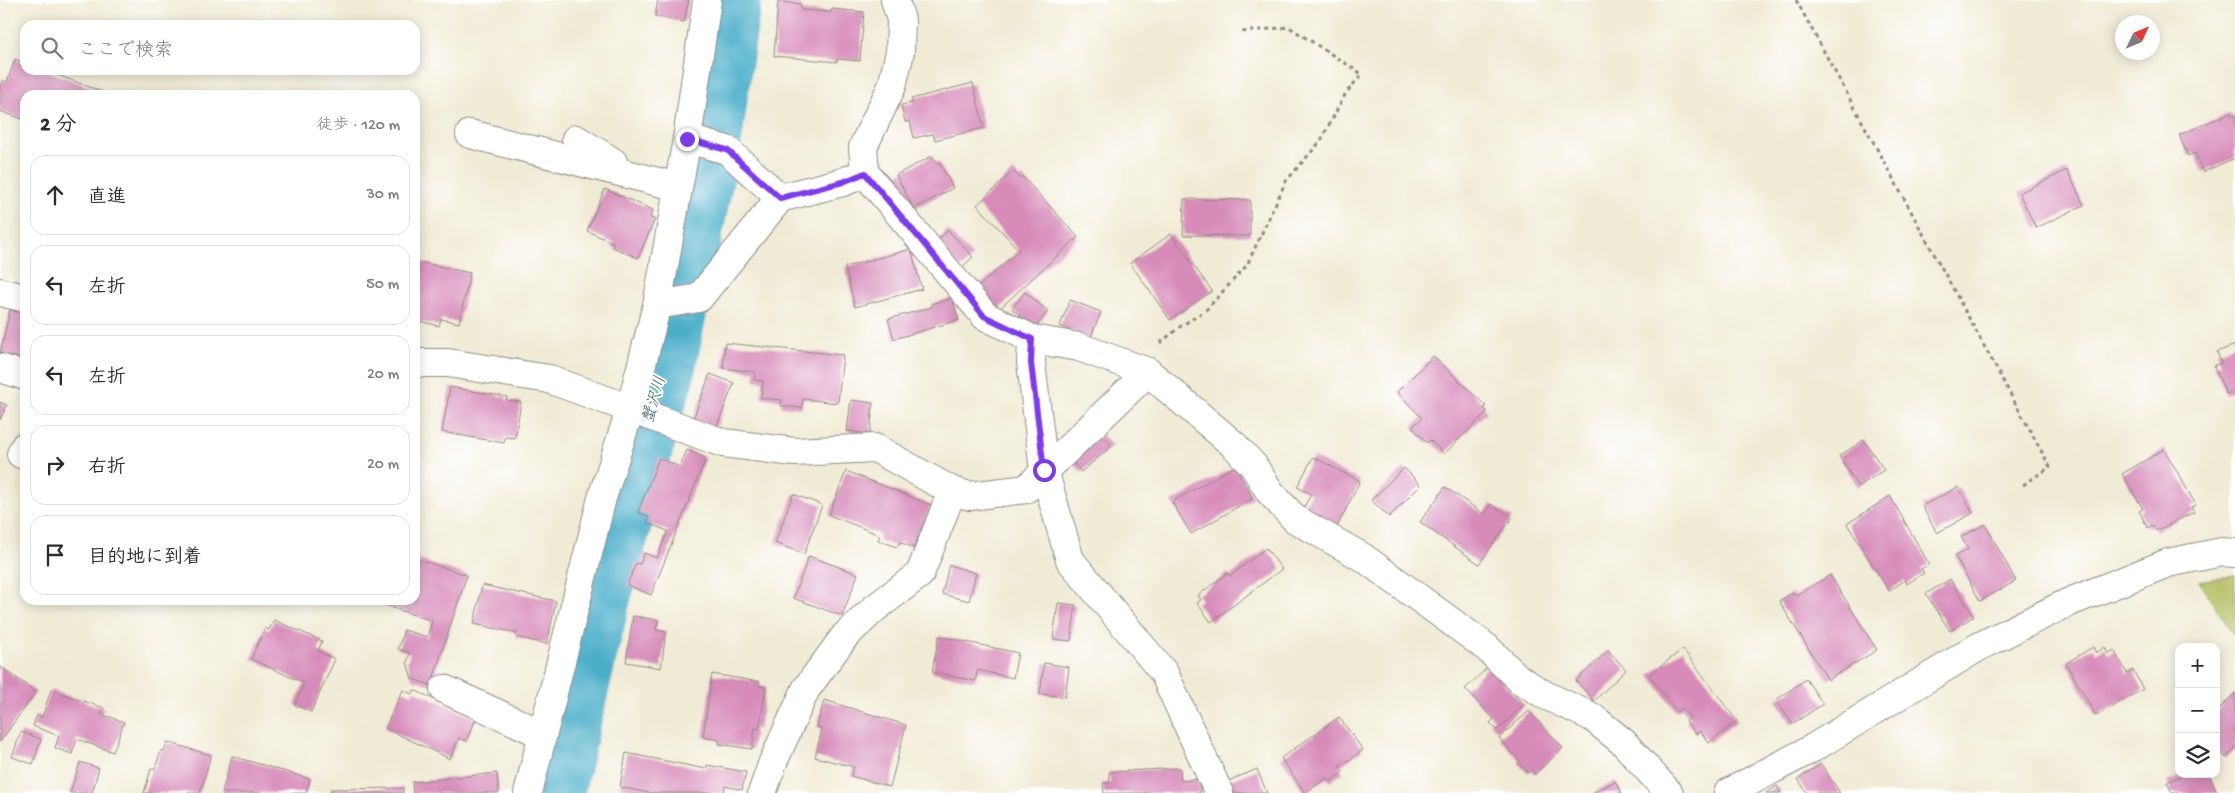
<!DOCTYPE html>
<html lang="ja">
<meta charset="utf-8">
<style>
:root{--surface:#fff;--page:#f7f7f7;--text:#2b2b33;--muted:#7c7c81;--line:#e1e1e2}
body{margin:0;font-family:"Gochi Hand","Klee One",sans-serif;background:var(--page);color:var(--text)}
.controls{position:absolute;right:15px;bottom:15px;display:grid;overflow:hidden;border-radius:10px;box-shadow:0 2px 12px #0003}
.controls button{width:45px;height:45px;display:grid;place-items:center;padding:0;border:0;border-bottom:1px solid var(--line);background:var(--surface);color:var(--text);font:25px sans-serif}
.compass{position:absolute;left:2115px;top:15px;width:45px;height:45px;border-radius:50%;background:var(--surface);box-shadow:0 2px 12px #0003;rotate:46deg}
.stop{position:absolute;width:15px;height:15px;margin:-11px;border:4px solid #7c3aed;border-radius:50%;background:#fff}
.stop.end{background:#7c3aed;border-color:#fff;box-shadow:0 1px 5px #0008}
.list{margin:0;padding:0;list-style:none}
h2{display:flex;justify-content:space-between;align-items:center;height:65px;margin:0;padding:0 20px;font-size:21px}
h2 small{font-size:16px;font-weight:400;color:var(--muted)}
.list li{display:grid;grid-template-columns:32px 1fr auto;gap:15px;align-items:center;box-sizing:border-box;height:80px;margin:0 10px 10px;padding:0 10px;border:1px solid var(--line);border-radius:15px}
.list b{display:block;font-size:19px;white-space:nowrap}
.list em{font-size:16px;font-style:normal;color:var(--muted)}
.icon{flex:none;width:28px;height:28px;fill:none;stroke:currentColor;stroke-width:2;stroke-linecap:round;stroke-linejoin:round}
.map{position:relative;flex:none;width:2235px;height:793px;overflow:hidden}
.search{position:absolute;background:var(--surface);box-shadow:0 2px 12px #0003;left:20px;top:20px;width:400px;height:55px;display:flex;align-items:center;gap:12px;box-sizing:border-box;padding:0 18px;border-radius:15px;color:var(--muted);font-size:19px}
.panel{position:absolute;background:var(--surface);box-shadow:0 2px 12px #0003;left:20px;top:90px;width:400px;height:515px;border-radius:15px}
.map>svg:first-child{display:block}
.green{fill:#b3be60;stroke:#6f7446}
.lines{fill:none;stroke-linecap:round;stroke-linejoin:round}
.river{stroke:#4bafca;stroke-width:62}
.building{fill:#d78bb9}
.minor-casing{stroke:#8e8b80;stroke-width:30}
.path{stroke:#8e8b80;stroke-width:3;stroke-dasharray:4 4;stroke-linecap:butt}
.minor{stroke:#fff;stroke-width:28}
.route{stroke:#7c3aed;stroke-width:6}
.labels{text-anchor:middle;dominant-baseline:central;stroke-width:4;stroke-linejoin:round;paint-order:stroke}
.water-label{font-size:16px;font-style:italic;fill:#38606b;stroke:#fff}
</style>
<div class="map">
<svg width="2235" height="793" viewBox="0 0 2235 793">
<rect width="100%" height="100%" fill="#fff"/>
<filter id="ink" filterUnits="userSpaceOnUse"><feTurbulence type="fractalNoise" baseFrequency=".02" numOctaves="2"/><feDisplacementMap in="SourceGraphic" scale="10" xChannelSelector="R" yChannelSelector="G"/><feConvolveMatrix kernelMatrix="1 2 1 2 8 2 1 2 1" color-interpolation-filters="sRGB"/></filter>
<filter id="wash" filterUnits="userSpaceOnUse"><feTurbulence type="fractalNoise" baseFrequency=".0096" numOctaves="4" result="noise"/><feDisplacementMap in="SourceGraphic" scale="20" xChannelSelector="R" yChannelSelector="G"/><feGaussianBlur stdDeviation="1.12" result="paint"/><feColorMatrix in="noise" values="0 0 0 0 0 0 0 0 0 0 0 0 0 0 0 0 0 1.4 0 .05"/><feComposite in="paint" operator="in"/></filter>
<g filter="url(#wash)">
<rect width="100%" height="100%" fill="#f0ebd4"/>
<polygon class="green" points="2235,575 2235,637 2199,581"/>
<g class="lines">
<polyline class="river" points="553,793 599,600 664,371 712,132 730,0"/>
</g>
<g id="blocks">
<g class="building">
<polygon points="658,0 689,0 684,22 655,16"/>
<polygon points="778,2 801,4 801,10 831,12 832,9 864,12 860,61 837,59 837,62 774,56"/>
<polygon points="15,59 25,63 25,70 44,70 103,92 102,95 25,95 25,120 0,111 0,86 2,80 7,82"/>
<polygon points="973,83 984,128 935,140 933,134 914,138 910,121 905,122 901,105 913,103 911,99"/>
<polygon points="2230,113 2232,117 2235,115 2235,158 2203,172 2195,153 2188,156 2179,135"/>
<polygon points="932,156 936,163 939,162 953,188 914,209 896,175"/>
<polygon points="2067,170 2084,205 2036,228 2019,193"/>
<polygon points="1013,171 1020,178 1022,176 1078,237 998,310 978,287 1019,250 977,205"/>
<polygon points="605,189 653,210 650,218 655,219 638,258 612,247 614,243 587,231"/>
<polygon points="1184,199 1250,200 1250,236 1183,235"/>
<polygon points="948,230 973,257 961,268 936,242"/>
<polygon points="1171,234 1212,291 1170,320 1130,263"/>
<polygon points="911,249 922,289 855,307 845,267"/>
<polygon points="415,261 470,273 459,323 441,319 439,326 415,320"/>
<polygon points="1025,292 1048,311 1035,328 1012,309"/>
<polygon points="952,298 959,320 894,339 888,319 932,307 931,304"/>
<polygon points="1070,300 1101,312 1090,339 1060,326"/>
<polygon points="10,310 25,314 25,360 0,353"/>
<polygon points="725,343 843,355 838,403 803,399 802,408 781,406 782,400 761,398 763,381 754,380 755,372 723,368"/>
<polygon points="2235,345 2235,397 2233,391 2226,394 2214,366 2221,363 2217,352"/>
<polygon points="1433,356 1486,406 1484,408 1487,412 1444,454 1430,440 1427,443 1412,427 1422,418 1397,392"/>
<polygon points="710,374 734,383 716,428 693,419"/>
<polygon points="450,387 507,397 506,400 521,402 515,438 505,437 504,443 442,432"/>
<polygon points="851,400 873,403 870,434 847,431"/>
<polygon points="0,402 7,405 0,420"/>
<polygon points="1101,434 1112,446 1081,472 1071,460"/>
<polygon points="1864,440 1884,470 1858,487 1839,456"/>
<polygon points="2164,449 2196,505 2191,507 2194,512 2156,531 2152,525 2148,528 2139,511 2143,509 2122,474"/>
<polygon points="687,450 706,458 651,595 627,585 636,563 640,564 644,553 657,558 668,531 647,523 649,517 638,512 659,458 680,467"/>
<polygon points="1313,457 1360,481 1337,527 1303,509 1311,494 1297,487"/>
<polygon points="1235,466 1253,498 1191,534 1172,502"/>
<polygon points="1404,468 1421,485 1389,517 1371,500"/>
<polygon points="846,471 931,505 914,548 900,542 897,547 878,540 880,535 829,515"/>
<polygon points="1445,487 1484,514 1491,504 1512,518 1479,564 1420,522"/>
<polygon points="1958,487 1973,513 1937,533 1922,506"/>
<polygon points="793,494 822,505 804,554 775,543"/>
<polygon points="1890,496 1929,564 1921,569 1924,573 1907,584 1905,580 1889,591 1847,524"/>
<polygon points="1985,524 2016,581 1980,601 1955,556 1968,549 1961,537"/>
<polygon points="1266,548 1282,569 1211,622 1197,603 1201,600 1198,595 1228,573 1230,576"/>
<polygon points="809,556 858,574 842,616 793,598"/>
<polygon points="420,560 467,575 431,685 412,679 407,662 410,653 398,649 404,630 427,637 432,621 370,600 415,600 415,569"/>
<polygon points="949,565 976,573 969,601 942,594"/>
<polygon points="1830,575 1877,650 1828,680 1779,601 1792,593 1795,596"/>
<polygon points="1950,579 1974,616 1950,631 1926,594"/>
<polygon points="482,585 556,601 547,644 516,637 517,633 474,624"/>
<polygon points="1058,603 1076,605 1071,641 1053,639"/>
<polygon points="633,616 658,620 656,630 666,632 661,668 626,662"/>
<polygon points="274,620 322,641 318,651 335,659 311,712 295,705 304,683 251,659 265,628 269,630"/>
<polygon points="939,636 1018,653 1013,678 978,670 975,681 932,672"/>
<polygon points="2093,647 2096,653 2105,647 2108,654 2114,650 2127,673 2133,670 2143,689 2096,716 2066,663"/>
<polygon points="1683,649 1737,721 1709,743 1700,731 1696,734 1686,721 1690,718 1682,708 1677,712 1649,675"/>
<polygon points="1608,650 1626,670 1594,701 1576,681"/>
<polygon points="1044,663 1069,667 1065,697 1040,694"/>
<polygon points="0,666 36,692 0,742"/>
<polygon points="1488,667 1524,705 1497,730 1490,723 1494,719 1465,689"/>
<polygon points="712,674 760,682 759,686 766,687 759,729 755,728 752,749 719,744 719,740 703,737"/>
<polygon points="1806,679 1823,704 1792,724 1776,700"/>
<polygon points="51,690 104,708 101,714 124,722 113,752 77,739 72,754 55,748 59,736 33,726 37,715 42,717"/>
<polygon points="403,690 412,694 414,690 476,719 466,741 459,738 450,759 385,728"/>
<polygon points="2235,693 2235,750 2226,758 2216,747 2216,712"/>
<polygon points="824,700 906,725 890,787 851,776 854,767 815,757 822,729 817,727"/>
<polygon points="1529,711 1563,748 1535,774 1531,770 1528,773 1518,763 1520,761 1499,738"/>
<polygon points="1339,717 1363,750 1339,767 1343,772 1330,782 1327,778 1305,793 1281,758"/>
<polygon points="21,732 41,739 33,764 12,757"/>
<polygon points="167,742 211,755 200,793 144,793 151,769 155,769 161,750 164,751"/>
<polygon points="626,753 706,769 707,765 746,772 742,790 725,786 724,793 649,793 620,787"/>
<polygon points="232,756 310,779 306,793 222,793"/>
<polygon points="80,762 99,768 92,793 70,793"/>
<polygon points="1821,764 1840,793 1807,793 1798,779"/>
<polygon points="1180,768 1181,781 1199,779 1200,793 1104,793 1103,783 1110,783 1109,772"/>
<polygon points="1257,769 1267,793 1231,793 1226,782"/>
<polygon points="497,773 499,793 413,793 412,782"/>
<polygon points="2185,774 2209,774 2217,793 2172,793 2167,782"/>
<polygon points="1615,781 1622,793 1593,793"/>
<polygon points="1777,786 1781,793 1766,793"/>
<polygon points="403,788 403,793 331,793 331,789"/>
</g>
</g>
</g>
<g filter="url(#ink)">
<use href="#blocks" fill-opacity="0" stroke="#8e8b80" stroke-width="1"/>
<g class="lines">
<defs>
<g id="minor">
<polyline points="895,0 901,20 900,52 892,86 863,147 865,173 985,316 1032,339 1079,347 1148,372 1234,445 1253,465 1270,492 1295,519 1364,558 1486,647 1519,679 1545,695 1592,717 1624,743 1669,793"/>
<polyline points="470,134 678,187"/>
<polyline points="576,139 613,162"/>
<polyline points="687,139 727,150 780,198"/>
<polyline points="0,292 25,298"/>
<polyline points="657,305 699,298 780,198 843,182 865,173"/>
<polyline points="1032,339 1031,363 1044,470 1070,560 1164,673 1219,793"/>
<polyline points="415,363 448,363 549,379 723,443 794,452 875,448 952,491 970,496 1026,489 1148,372"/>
<polyline points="0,368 25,376"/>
<polyline points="21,454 25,446"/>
<polyline points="444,689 542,734"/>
<polyline points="528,793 602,498 630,410 657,305 687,139 707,0"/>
<polyline points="762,793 773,762 806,689 845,636 875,608 920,574 952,491"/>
<polyline points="1728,793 1813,748 1980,646 2067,603 2168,563 2222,552 2235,553"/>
</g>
</defs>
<use href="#minor" class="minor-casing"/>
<g class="path">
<polyline points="1796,0 2050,467 2023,485"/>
<polyline points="1160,343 1181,326 1205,311 1247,265 1286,181 1320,142 1346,93 1362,74 1289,27 1242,32"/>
</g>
<use href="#minor" class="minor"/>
</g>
</g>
<g class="lines" filter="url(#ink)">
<polyline class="route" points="687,139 727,150 780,198 843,182 865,173 984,316 1032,339 1031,363 1044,470"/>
</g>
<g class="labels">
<g class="water-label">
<text transform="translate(656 400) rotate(-74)">蟹沢川</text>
</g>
</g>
</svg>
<div class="controls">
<button>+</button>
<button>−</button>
<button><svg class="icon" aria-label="layers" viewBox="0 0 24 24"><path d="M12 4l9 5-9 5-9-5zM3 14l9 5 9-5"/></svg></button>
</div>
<svg class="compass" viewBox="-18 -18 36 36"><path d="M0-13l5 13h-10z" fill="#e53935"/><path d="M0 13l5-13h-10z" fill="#7c7c81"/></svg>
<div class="stop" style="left:1044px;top:470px"></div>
<div class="stop end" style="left:687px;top:139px"></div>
<div class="search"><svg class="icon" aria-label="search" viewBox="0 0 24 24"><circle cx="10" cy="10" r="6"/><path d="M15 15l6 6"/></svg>ここで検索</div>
<section class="panel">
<h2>2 分<small>徒歩 · 120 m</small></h2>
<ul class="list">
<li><svg class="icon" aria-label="ahead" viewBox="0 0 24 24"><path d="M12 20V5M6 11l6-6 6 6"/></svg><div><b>直進</b></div><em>30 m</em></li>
<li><svg class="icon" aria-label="left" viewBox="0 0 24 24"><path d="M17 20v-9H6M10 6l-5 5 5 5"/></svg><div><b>左折</b></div><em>50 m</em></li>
<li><svg class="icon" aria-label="left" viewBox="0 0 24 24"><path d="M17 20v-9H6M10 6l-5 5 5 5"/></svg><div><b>左折</b></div><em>20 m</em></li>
<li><svg class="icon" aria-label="right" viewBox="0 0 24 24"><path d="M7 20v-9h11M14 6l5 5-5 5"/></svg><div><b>右折</b></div><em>20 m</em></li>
<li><svg class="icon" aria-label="arrive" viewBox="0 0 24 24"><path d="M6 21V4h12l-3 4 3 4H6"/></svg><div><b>目的地に到着</b></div></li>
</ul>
</section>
</div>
